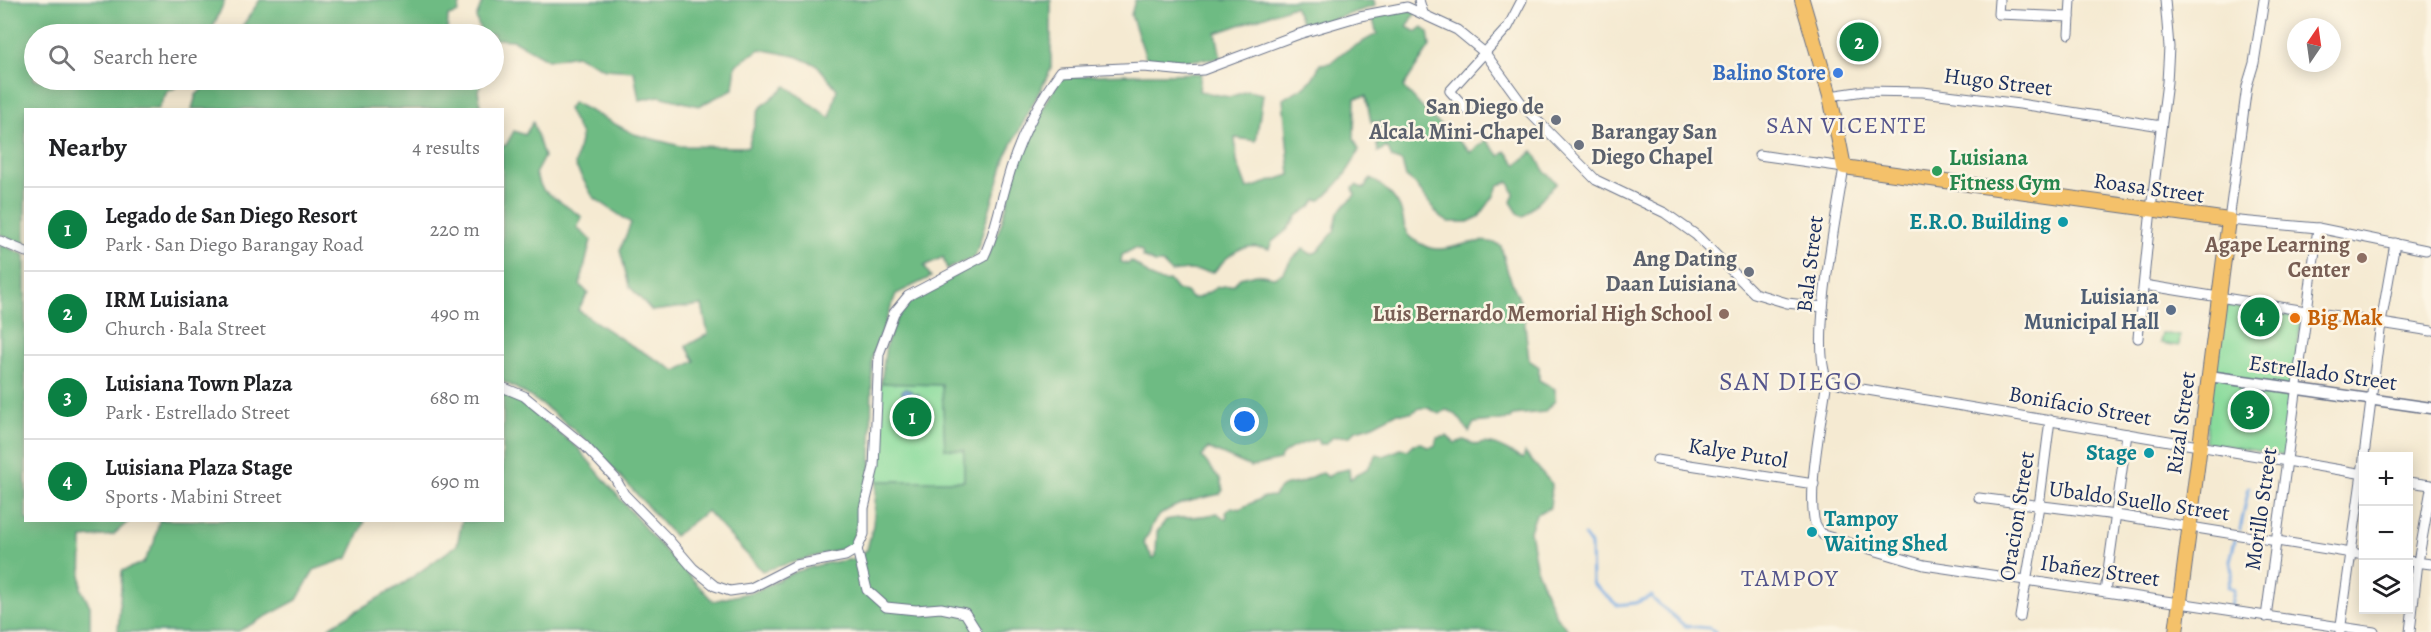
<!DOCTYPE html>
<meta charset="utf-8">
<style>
:root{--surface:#fff;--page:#f6f6f6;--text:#202124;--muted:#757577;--line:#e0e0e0;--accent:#0b8043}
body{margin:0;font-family:Alegreya,serif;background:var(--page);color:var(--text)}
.controls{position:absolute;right:18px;bottom:18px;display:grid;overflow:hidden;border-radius:0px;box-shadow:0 3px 15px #0003}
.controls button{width:54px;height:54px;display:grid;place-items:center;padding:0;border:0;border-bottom:2px solid var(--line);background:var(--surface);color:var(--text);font:30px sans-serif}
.compass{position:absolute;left:2287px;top:18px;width:54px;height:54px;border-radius:50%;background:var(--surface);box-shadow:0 3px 15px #0003;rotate:13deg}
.you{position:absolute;left:1245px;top:422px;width:21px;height:21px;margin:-15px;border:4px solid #fff;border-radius:50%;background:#1a73e8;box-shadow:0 0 0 9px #1a73e833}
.badge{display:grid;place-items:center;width:39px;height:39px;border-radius:50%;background:var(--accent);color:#fff;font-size:20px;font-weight:700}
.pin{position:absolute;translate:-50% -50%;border:3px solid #fff;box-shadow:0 2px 6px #0006}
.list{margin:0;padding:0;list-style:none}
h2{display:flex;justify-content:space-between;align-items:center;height:78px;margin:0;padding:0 24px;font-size:26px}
h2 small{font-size:20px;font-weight:400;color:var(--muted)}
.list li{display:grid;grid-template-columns:39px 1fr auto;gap:18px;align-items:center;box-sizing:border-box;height:84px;padding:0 24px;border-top:2px solid var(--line)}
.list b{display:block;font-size:22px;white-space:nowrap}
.list p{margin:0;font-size:20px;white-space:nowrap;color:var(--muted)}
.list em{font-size:20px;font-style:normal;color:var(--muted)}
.icon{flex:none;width:33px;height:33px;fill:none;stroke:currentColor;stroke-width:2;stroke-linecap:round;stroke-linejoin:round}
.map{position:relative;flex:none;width:2431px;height:632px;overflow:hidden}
.search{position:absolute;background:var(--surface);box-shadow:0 3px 15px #0003;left:24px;top:24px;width:480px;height:66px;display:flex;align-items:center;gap:15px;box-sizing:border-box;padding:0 21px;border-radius:33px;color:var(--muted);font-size:22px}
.panel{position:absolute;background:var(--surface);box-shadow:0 3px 15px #0003;left:24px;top:108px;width:480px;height:414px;border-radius:0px}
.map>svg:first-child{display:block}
.green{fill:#89db9b;stroke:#52857c;stroke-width:1.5}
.forest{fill:#6ebb83;stroke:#447570;stroke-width:1.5}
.water{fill:#75a9e2;stroke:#486ca0;stroke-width:1.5}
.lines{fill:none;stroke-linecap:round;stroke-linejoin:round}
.stream{stroke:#75a9e2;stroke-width:3}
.minor-casing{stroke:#677087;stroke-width:11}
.tertiary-casing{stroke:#677087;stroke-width:13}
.primary-casing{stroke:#677087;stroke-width:16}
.minor{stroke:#fff;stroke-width:9}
.tertiary{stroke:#fff;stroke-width:10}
.primary{stroke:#f4c16a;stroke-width:14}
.shop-dot{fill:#3f7fe0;stroke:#fcf5e5;stroke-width:2}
.worship-dot{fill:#6b7280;stroke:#fcf5e5;stroke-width:2}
.leisure-dot{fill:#2e9e5b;stroke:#fcf5e5;stroke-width:2}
.culture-dot{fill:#0f9aa8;stroke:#fcf5e5;stroke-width:2}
.education-dot{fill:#8d6e63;stroke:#fcf5e5;stroke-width:2}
.service-dot{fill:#5c6f8a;stroke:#fcf5e5;stroke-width:2}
.food-dot{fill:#e8710a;stroke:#fcf5e5;stroke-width:2}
.labels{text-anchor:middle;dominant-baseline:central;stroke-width:5;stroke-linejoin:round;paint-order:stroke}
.shop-label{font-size:22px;font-weight:bold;fill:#366cbe;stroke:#fcf5e5;text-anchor:end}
.street-label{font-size:22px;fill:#1b2f5e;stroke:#fcf5e5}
.worship-label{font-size:22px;font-weight:bold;fill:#5b616d;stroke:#fcf5e5;text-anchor:end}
.leisure-label{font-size:22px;font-weight:bold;fill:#27864d;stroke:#fcf5e5;text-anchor:start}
.culture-label{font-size:22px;font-weight:bold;fill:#0d838f;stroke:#fcf5e5;text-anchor:end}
.education-label{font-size:22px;font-weight:bold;fill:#785e54;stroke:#fcf5e5;text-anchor:end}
.service-label{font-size:22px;font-weight:bold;fill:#4e5e75;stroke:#fcf5e5;text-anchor:end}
.food-label{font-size:22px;font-weight:bold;fill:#c56008;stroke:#fcf5e5;text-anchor:start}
.neighbourhood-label{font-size:24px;letter-spacing:1.5px;fill:#54558c;stroke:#fcf5e5}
.quarter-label{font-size:26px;letter-spacing:1.5px;fill:#54558c;stroke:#fcf5e5}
</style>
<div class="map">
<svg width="2431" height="632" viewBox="0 0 2431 632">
<rect width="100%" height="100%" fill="#fcf5e5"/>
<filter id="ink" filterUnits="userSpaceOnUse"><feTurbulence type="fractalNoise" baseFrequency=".0167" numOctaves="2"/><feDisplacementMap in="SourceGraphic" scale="12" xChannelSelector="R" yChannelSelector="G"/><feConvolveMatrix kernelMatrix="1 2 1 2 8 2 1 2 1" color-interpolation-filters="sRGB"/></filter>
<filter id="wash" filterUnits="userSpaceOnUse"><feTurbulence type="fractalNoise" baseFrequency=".008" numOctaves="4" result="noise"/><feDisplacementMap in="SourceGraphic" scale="24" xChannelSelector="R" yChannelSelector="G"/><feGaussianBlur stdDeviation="1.35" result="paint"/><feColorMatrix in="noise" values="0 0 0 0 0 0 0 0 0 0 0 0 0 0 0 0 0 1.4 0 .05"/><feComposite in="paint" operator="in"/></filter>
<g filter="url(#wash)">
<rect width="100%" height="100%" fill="#f5ead2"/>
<g class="green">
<polygon points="2222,305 2301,317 2286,456 2205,442"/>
<polygon points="2162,333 2180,336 2179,346 2160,343"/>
<polygon points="881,383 942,385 945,448 964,449 964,481 877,481"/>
</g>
<g class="forest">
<polygon points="0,0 225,0 210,34 34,34 34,80 178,80 176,87 167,92 158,109 26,110 25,246 0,234"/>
<polygon points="260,0 461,0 458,13 448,16 447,34 237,34"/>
<path d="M483,0H1051V69L1006,156L975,257L947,269L943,257L924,266L931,277L896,294L872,357L871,469L852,546L762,571L707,511L674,536C622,479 573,415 502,381V146L506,145L514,131L525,135L533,122L544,157L535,174L543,190L582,217L577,228L591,240L580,285L588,293L578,310L629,344L676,371L695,361L686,346L708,334L702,305L652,311L629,286L620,250L631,223L593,197L575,165L581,135L568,109L573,102L634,134L680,146L748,147L759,109L786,86L830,118L837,89L817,65L795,56L760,49L736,65L733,89L699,106L659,96L639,100L634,71L605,69L576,55L548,60L513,40L494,39V34H485L481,32L476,18Z"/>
<polygon points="1135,0 1374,0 1375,6 1305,28 1294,6 1216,33 1221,58 1148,63 1131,15"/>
<path d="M1406,9L1416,12L1407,27L1416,32L1423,27L1428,32L1430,46L1403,87L1429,115L1471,152L1486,140L1500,156L1506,151L1517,165L1533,151L1545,172L1557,183L1523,217L1518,213L1511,202L1514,194L1509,182L1498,185L1494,196L1479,217L1468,222H1448L1439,216L1415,184L1406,177L1402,162L1392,158L1387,147L1378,152L1376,137L1382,122H1371L1366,96L1355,98L1354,138L1359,150C1351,169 1336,187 1321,200H1316L1312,206L1298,215L1287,230L1272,242L1269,249C1244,241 1229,253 1214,272L1188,270L1171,272L1162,263H1155L1143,257L1142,251L1135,248L1122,255L1121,262L1128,264L1131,261C1145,269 1151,284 1170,281L1177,290L1186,292L1191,298H1198L1218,287L1233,285L1240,278L1256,274L1274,277L1283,273L1291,260L1303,249L1311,254L1317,252L1334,232L1338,212L1355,195L1353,188L1356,185L1364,189L1371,178C1382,186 1394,195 1400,208C1409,233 1398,233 1427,247C1447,256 1478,232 1501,246L1508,273L1523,308L1529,360L1539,367V380L1555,389V401L1544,412L1513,415L1510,419L1474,423L1469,432C1461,422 1459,413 1446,410L1440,414L1428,408H1420L1411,413H1396L1371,426L1356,430L1350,436L1333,437L1326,444H1319L1317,439C1304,443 1291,446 1281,456L1280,460L1251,467L1208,448L1202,457L1220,479L1223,490L1220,494C1199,499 1170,503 1155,520C1149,527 1152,534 1144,539V544L1153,558L1156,556L1157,532L1166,520C1184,515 1200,519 1217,513L1225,519L1227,516L1226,512L1232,507L1239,509L1264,497L1274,496C1284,479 1291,488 1304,481C1312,477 1314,474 1323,473L1328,477L1334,472L1349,469L1350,479L1368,468L1377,454L1384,456L1401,449L1408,450L1414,444L1422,443L1427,447L1435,446L1437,438L1447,436L1455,443L1464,440L1476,445C1490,438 1510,453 1523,459L1525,453L1552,484L1550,508L1536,514L1530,531L1537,571L1556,616L1570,632H328L329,627L404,583L457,545L462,521L502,520L503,392L519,401L578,448L653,538L713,601L756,591L795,572L822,564L853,559L867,550L873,525L877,481H964V450L945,449L942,385L881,383L886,345L900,311L912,297L987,257L1001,225L1018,166L1036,121L1060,78C1107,72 1153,75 1201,73L1199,91L1229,97L1248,91L1263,94L1256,141L1235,138L1237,162L1247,189L1290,175L1283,99C1303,85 1308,91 1320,64L1330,63L1342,53L1377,34L1372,16Z"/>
<polygon points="212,80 483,80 478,90 481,109 192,109 196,95"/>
<polygon points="0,244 25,255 26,520 129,521 113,535 82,538 81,589 90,606 90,632 0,632"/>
<polygon points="159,521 159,520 365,521 348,558 314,570 297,600 237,632 118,632 122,571 143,563 154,543"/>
</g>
<polygon class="water" points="906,388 912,392 912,396 918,394 920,401 919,406 905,410 900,407 898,400 904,399 902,391"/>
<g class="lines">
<g class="stream">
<polyline points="2240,530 2249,487"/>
<polyline points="1584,535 1591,545 1592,583 1617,605 1635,603 1652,596 1654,600 1685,626 1709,628 1716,632"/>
<polyline points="2231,606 2234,590 2228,587 2232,572 2230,561 2235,540"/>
</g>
</g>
</g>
<g filter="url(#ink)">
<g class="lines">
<defs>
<g id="minor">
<polyline points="1419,0 1423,13"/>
<polyline points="1999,0 1998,14 2070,17"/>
<polyline points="2264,0 2254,63 2247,86 2229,220 2318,228 2426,250"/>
<polyline points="2069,34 2071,0"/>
<polyline points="1830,96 1864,91 1923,92 2020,104 2161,126"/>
<polyline points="1468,111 1450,91 1508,27 1522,0"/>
<path d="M1759,155L1844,167C1837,213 1810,343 1827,380C1822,417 1808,485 1814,519C1815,526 1819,530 1823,535L1924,565L2374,632"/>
<polyline points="0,241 26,252"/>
<polyline points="2144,285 2431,331"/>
<polyline points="2138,338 2151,209 2167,82 2169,47 2165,0"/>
<polyline points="1827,380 1856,388 2364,474"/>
<path d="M502,387L524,396L584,445L615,478L624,494L668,539L693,568L715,586L730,591L751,588L796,565L845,556L857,549L864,534V508L874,467L879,354L894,313L908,296L984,256C995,233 999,209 1006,185C1017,144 1036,105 1061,71L1144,67L1185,71L1203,70L1299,34L1360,16L1407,7L1457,30L1485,53L1525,108L1596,180L1665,213L1696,235L1754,293L1787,303L1823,307"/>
<polyline points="2364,456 2381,323 2395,243"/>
<polyline points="1657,460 1814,484"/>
<polyline points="2408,482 2431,485"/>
<polyline points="1979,498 2116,515 2364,555"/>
<polyline points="857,549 867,590 886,607 916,610 941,608 965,613 977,632"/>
<polyline points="2408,561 2431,564"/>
<polyline points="2105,592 2127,434"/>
<polyline points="2020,617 2039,506 2050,420"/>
<polyline points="2266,617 2318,228"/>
<polyline points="2340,632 2364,459"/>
<polyline points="2410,632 2418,562 2431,489"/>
</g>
<polyline id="tertiary" points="2209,376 2431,408"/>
<polyline id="primary" points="1802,0 1830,96 1844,167 2229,220 2176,632"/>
</defs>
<use href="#minor" class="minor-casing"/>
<use href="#tertiary" class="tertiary-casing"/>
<use href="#primary" class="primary-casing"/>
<use href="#minor" class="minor"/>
<use href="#tertiary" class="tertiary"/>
<use href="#primary" class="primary"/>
</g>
</g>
<circle class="shop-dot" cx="1838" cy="73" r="6"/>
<g class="worship-dot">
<circle cx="1556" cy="120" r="6"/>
<circle cx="1579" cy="145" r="6"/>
<circle cx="1749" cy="272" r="6"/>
</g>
<circle class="leisure-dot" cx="1937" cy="171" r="6"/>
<g class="culture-dot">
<circle cx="2063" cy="222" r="6"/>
<circle cx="2149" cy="453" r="6"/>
<circle cx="1812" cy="532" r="6"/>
</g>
<g class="education-dot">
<circle cx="2362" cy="258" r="6"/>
<circle cx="1724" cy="314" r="6"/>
</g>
<circle class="service-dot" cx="2171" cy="310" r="6"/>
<circle class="food-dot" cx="2295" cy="318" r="6"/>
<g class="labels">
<g class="shop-label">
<text x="1826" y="73">Balino Store</text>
</g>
<g class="street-label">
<text transform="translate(1998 82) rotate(7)">Hugo Street</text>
<text transform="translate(2149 188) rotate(8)">Roasa Street</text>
<text transform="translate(1810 264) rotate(-83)">Bala Street</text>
<text transform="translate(2323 373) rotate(8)">Estrellado Street</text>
<text transform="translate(2080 406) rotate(10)">Bonifacio Street</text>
<text transform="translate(2181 423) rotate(-82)">Rizal Street</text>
<text transform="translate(1738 453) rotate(9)">Kalye Putol</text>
<text transform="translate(2139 501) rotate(8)">Ubaldo Suello Street</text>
<text transform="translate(2261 509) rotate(-82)">Morillo Street</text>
<text transform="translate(2017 516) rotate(-81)">Oracion Street</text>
<text transform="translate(2100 571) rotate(8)">Ibañez Street</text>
</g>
<g class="worship-label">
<text x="1544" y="107">San Diego de<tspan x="1544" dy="25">Alcala Mini-Chapel</tspan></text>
<text x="1591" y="132" text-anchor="start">Barangay San<tspan x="1591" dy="25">Diego Chapel</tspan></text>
<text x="1737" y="259">Ang Dating<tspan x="1737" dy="25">Daan Luisiana</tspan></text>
</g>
<g class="leisure-label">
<text x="1949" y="158">Luisiana<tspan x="1949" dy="25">Fitness Gym</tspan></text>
</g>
<g class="culture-label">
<text x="2051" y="222">E.R.O. Building</text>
<text x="2137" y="453">Stage</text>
<text x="1824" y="519" text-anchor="start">Tampoy<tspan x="1824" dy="25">Waiting Shed</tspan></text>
</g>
<g class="education-label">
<text x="2350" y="245">Agape Learning<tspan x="2350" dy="25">Center</tspan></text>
<text x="1712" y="314">Luis Bernardo Memorial High School</text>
</g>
<g class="service-label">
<text x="2159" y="297">Luisiana<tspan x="2159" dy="25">Municipal Hall</tspan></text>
</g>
<g class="food-label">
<text x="2307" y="318">Big Mak</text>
</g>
<g class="neighbourhood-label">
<text x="1847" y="125">SAN VICENTE</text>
<text x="1790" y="578">TAMPOY</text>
</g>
<g class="quarter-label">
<text x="1791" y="381">SAN DIEGO</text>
</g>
</g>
</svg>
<div class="controls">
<button>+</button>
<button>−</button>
<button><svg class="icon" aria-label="layers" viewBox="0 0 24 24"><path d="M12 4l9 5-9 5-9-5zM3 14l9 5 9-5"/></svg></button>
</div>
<svg class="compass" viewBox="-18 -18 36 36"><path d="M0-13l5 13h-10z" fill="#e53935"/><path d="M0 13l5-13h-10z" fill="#757577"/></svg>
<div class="you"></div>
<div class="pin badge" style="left:912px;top:417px">1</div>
<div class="pin badge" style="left:1859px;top:42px">2</div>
<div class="pin badge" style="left:2250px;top:410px">3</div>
<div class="pin badge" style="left:2260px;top:317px">4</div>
<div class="search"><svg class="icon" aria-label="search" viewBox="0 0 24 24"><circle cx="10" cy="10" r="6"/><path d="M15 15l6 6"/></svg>Search here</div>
<section class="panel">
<h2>Nearby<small>4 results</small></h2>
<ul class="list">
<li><span class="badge">1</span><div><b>Legado de San Diego Resort</b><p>Park · San Diego Barangay Road</p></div><em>220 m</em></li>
<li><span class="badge">2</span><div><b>IRM Luisiana</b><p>Church · Bala Street</p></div><em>490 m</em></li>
<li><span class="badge">3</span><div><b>Luisiana Town Plaza</b><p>Park · Estrellado Street</p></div><em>680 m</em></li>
<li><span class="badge">4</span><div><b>Luisiana Plaza Stage</b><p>Sports · Mabini Street</p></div><em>690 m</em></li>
</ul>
</section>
</div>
